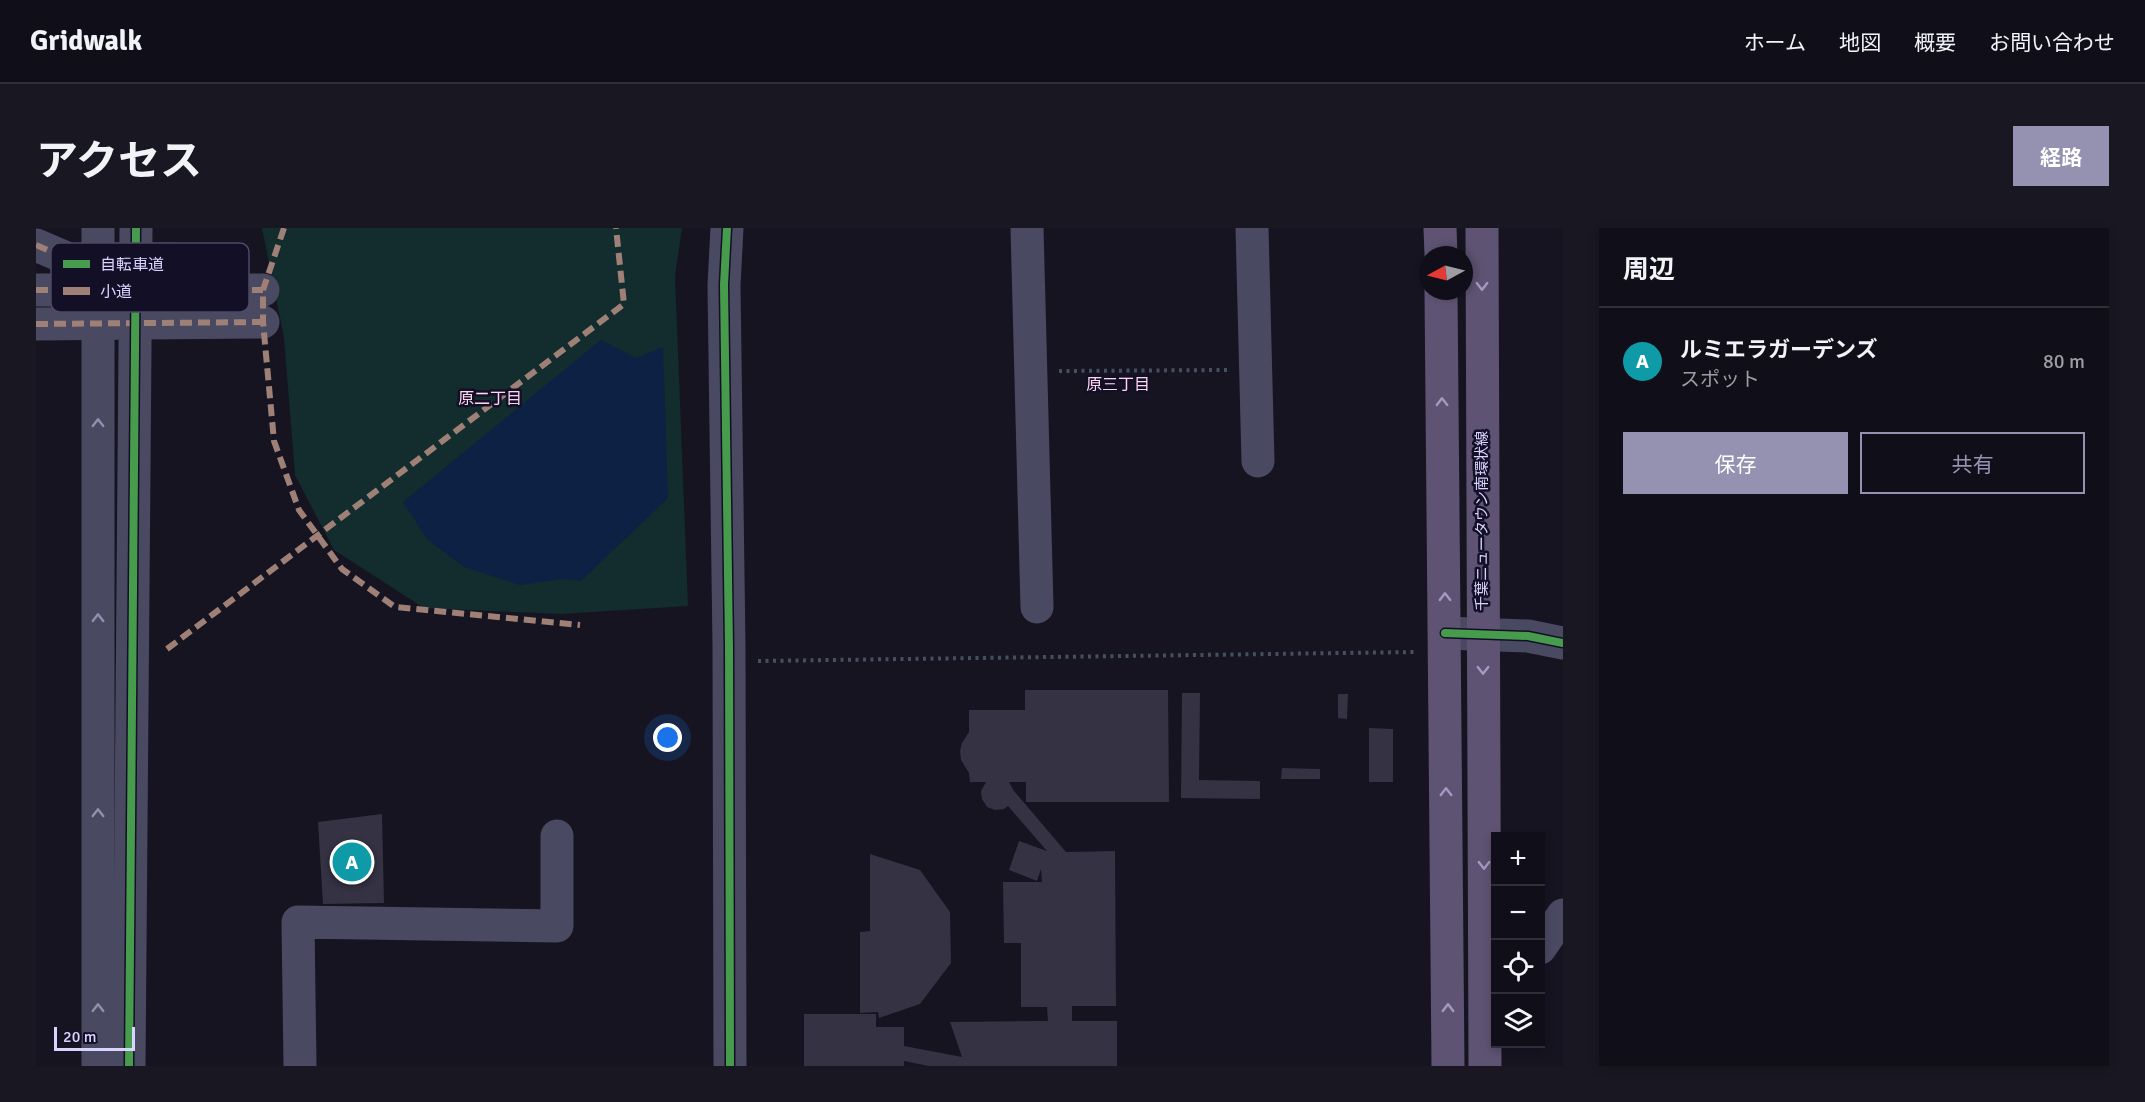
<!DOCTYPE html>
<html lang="ja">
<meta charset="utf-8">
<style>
:root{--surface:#100f19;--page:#191822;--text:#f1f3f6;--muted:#9c9ca2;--line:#302f38;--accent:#9591b1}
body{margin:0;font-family:Signika,"Noto Sans JP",sans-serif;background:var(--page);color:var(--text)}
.controls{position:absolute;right:18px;bottom:18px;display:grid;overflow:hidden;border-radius:0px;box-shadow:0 3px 9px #0003}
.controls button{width:54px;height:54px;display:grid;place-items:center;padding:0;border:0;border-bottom:2px solid var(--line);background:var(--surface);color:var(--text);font:30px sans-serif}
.compass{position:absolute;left:1383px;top:18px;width:54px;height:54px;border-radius:50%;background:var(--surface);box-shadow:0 3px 9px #0003;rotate:263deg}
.scale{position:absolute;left:18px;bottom:15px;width:81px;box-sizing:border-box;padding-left:6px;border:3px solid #d9d4ff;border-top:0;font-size:16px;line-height:21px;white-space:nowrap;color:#d9d4ff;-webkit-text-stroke:4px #130f26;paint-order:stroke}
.you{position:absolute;left:632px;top:510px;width:21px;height:21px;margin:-15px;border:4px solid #fff;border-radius:50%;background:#1a73e8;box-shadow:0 0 0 9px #1a73e833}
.badge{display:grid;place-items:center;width:39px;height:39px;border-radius:50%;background:var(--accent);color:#fff;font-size:20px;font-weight:700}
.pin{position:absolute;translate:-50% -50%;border:3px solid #fff;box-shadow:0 2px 6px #0006}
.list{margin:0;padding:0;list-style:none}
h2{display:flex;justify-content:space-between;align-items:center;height:78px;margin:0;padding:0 24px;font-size:26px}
h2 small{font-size:20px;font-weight:400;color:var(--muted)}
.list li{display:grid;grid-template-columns:39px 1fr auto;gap:18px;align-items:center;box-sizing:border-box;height:108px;padding:0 24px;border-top:2px solid var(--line)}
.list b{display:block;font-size:22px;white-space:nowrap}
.list p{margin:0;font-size:20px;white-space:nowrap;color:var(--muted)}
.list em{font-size:20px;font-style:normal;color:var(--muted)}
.actions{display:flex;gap:12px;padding:18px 24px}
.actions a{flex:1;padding:14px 0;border:2px solid var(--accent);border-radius:0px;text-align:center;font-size:21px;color:var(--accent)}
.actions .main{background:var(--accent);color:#fff}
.icon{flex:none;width:33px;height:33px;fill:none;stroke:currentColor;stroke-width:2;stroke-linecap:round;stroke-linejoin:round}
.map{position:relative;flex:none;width:1527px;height:838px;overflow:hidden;border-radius:0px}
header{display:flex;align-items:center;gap:36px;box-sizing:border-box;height:84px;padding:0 30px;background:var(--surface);border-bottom:2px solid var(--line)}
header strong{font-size:28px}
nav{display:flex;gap:33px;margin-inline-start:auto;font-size:21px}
.intro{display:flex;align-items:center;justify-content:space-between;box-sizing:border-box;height:144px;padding:0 36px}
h1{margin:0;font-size:42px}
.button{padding:15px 27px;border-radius:0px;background:var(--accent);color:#fff;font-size:21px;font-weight:700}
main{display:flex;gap:36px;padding:0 36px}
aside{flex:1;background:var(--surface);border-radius:0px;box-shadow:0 3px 9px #0003}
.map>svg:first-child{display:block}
.green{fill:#132c2d}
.water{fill:#0d2144}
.building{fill:#343243}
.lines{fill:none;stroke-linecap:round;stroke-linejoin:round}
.path{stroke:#44505f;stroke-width:4;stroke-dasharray:3 4.5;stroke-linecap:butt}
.minor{stroke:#4a4962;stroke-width:33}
.major{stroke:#5e5373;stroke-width:33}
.minor-bridge{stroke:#4a4962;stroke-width:33}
.quiet{stroke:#9e8076;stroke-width:6;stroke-dasharray:12 6;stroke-linecap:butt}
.cycleway-casing{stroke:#130f26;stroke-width:11}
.cycleway{stroke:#469c4c;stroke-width:8}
.oneway{stroke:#a29ac0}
.oneway2{stroke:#928eb0}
.labels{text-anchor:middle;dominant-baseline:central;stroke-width:5;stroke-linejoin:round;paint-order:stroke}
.street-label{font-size:15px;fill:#d9d4ff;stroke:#130f26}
.neighbourhood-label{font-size:16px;fill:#ffd6f0;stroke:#130f26}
.key{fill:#130f26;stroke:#4e4a67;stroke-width:1.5}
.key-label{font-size:16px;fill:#d9d4ff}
</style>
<header>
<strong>Gridwalk</strong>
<nav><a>ホーム</a><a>地図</a><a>概要</a><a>お問い合わせ</a></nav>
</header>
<div class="intro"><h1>アクセス</h1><a class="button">経路</a></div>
<main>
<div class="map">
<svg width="1527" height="838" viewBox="0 0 1527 838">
<rect width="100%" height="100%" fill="#161421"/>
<polygon class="green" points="226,0 646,0 639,48 652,378 525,386 388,380 298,322 259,247 248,110"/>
<polygon class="water" points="565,112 600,130 627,119 632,270 545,353 527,351 484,357 428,339 392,312 367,274"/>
<g class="building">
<polygon points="989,462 1132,462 1133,574 990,574 990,554 973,554 978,563 1030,624 1079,623 1080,778 1036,778 1036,793 1081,793 1081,838 893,838 868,833 868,838 768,838 768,786 840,786 840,799 868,799 868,818 926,829 914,794 1012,793 1011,779 985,779 985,715 968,715 967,654 1006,654 1005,641 1001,653 973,642 983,613 1011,623 972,578 968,581 959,582 951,579 946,571 945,563 950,554 934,554 933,545 925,532 924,523 926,515 933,504 933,482 989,482"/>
<polygon points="1146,465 1164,465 1163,552 1224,553 1224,571 1145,570"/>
<polygon points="1302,466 1312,466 1311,491 1302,490"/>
<polygon points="1333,500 1357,501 1357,554 1333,554"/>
<polygon points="1246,540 1284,541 1284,551 1245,551"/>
<polygon points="346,586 348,675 287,676 282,594"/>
<polygon points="834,626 884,642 914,684 915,735 884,776 843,790 842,784 824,785 824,704 834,703"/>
</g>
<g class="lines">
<g class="path">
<polyline points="1023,143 1192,142"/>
<polyline points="722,433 1380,424"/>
</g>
<g class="minor">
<polyline points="691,0 688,57 693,419 694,838"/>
<polyline points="991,0 1001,379"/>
<polyline points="1216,0 1222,233"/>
<polyline points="0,17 35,32 138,31"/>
<polyline points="1409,405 1492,408 1527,415"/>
<polyline points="1504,720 1527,687"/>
<polyline points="62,838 62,0"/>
<polyline points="93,838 100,0"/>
<polyline points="264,838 262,694 521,698 521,608"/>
</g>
<g class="major">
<polyline points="1404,0 1405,27"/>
<polyline points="1446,0 1449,838"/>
<polyline points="1405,63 1412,838"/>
</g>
<g class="minor-bridge">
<polyline points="0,62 227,62"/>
<polyline points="0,96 227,94"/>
</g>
<g class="quiet">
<polyline points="248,0 227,62 227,94 238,213 263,282 306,341 359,379 544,397"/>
<polyline points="0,17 35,32 138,31"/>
<polyline points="0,62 227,62"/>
<polyline points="0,96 227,94"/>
<polyline points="131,421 588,76 580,0"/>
</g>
<defs>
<g id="cycleway">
<polyline points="691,0 688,57 693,419 694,838"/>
<polyline points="1409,405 1492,408 1527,415"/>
<polyline points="93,838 100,0"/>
</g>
</defs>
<use href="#cycleway" class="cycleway-casing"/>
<use href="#cycleway" class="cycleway"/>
</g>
<defs><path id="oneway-chevron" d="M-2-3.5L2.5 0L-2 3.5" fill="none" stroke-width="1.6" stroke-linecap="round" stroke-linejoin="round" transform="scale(1.5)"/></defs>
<g class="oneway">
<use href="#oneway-chevron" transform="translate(1446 58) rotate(90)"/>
<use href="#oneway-chevron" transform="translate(1406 174) rotate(-91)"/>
<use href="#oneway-chevron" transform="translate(1409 369) rotate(-91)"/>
<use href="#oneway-chevron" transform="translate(1447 442) rotate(90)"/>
<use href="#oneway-chevron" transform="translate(1410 564) rotate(-90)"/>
<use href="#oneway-chevron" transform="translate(1448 637) rotate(90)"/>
<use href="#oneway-chevron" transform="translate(1412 780) rotate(-90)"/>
</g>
<g class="oneway2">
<use href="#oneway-chevron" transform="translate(62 195) rotate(-90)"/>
<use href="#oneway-chevron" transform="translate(62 390) rotate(-90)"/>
<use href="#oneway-chevron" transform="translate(62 585) rotate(-90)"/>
<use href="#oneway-chevron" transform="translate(62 780) rotate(-90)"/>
</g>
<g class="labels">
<g class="street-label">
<text transform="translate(1446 293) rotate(-90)">千葉ニュータウン南環状線</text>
</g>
<g class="neighbourhood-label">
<text x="1082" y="157">原三丁目</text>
<text x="454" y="171">原二丁目</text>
</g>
</g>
<rect x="15" y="15" width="198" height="69" rx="9" class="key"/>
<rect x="27" y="32" width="27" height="8" fill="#469c4c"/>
<rect x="27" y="59" width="27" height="8" fill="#9e8076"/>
<g class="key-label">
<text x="64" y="42">自転車道</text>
<text x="64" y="69">小道</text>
</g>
</svg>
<div class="controls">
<button>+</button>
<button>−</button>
<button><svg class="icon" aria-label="locate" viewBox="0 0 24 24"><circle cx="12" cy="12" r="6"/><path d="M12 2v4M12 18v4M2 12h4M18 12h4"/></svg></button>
<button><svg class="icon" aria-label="layers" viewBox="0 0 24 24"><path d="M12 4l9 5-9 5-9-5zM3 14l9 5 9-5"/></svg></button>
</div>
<svg class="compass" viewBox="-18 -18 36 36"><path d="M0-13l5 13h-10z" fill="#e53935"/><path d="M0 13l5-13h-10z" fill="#9c9ca2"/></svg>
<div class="scale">20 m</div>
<div class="you"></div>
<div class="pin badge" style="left:316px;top:634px;background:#0f9aa8">A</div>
</div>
<aside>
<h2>周辺<small></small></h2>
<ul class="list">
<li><span class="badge" style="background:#0f9aa8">A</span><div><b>ルミエラガーデンズ</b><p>スポット</p></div><em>80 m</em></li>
</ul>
<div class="actions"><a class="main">保存</a><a>共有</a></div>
</aside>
</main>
